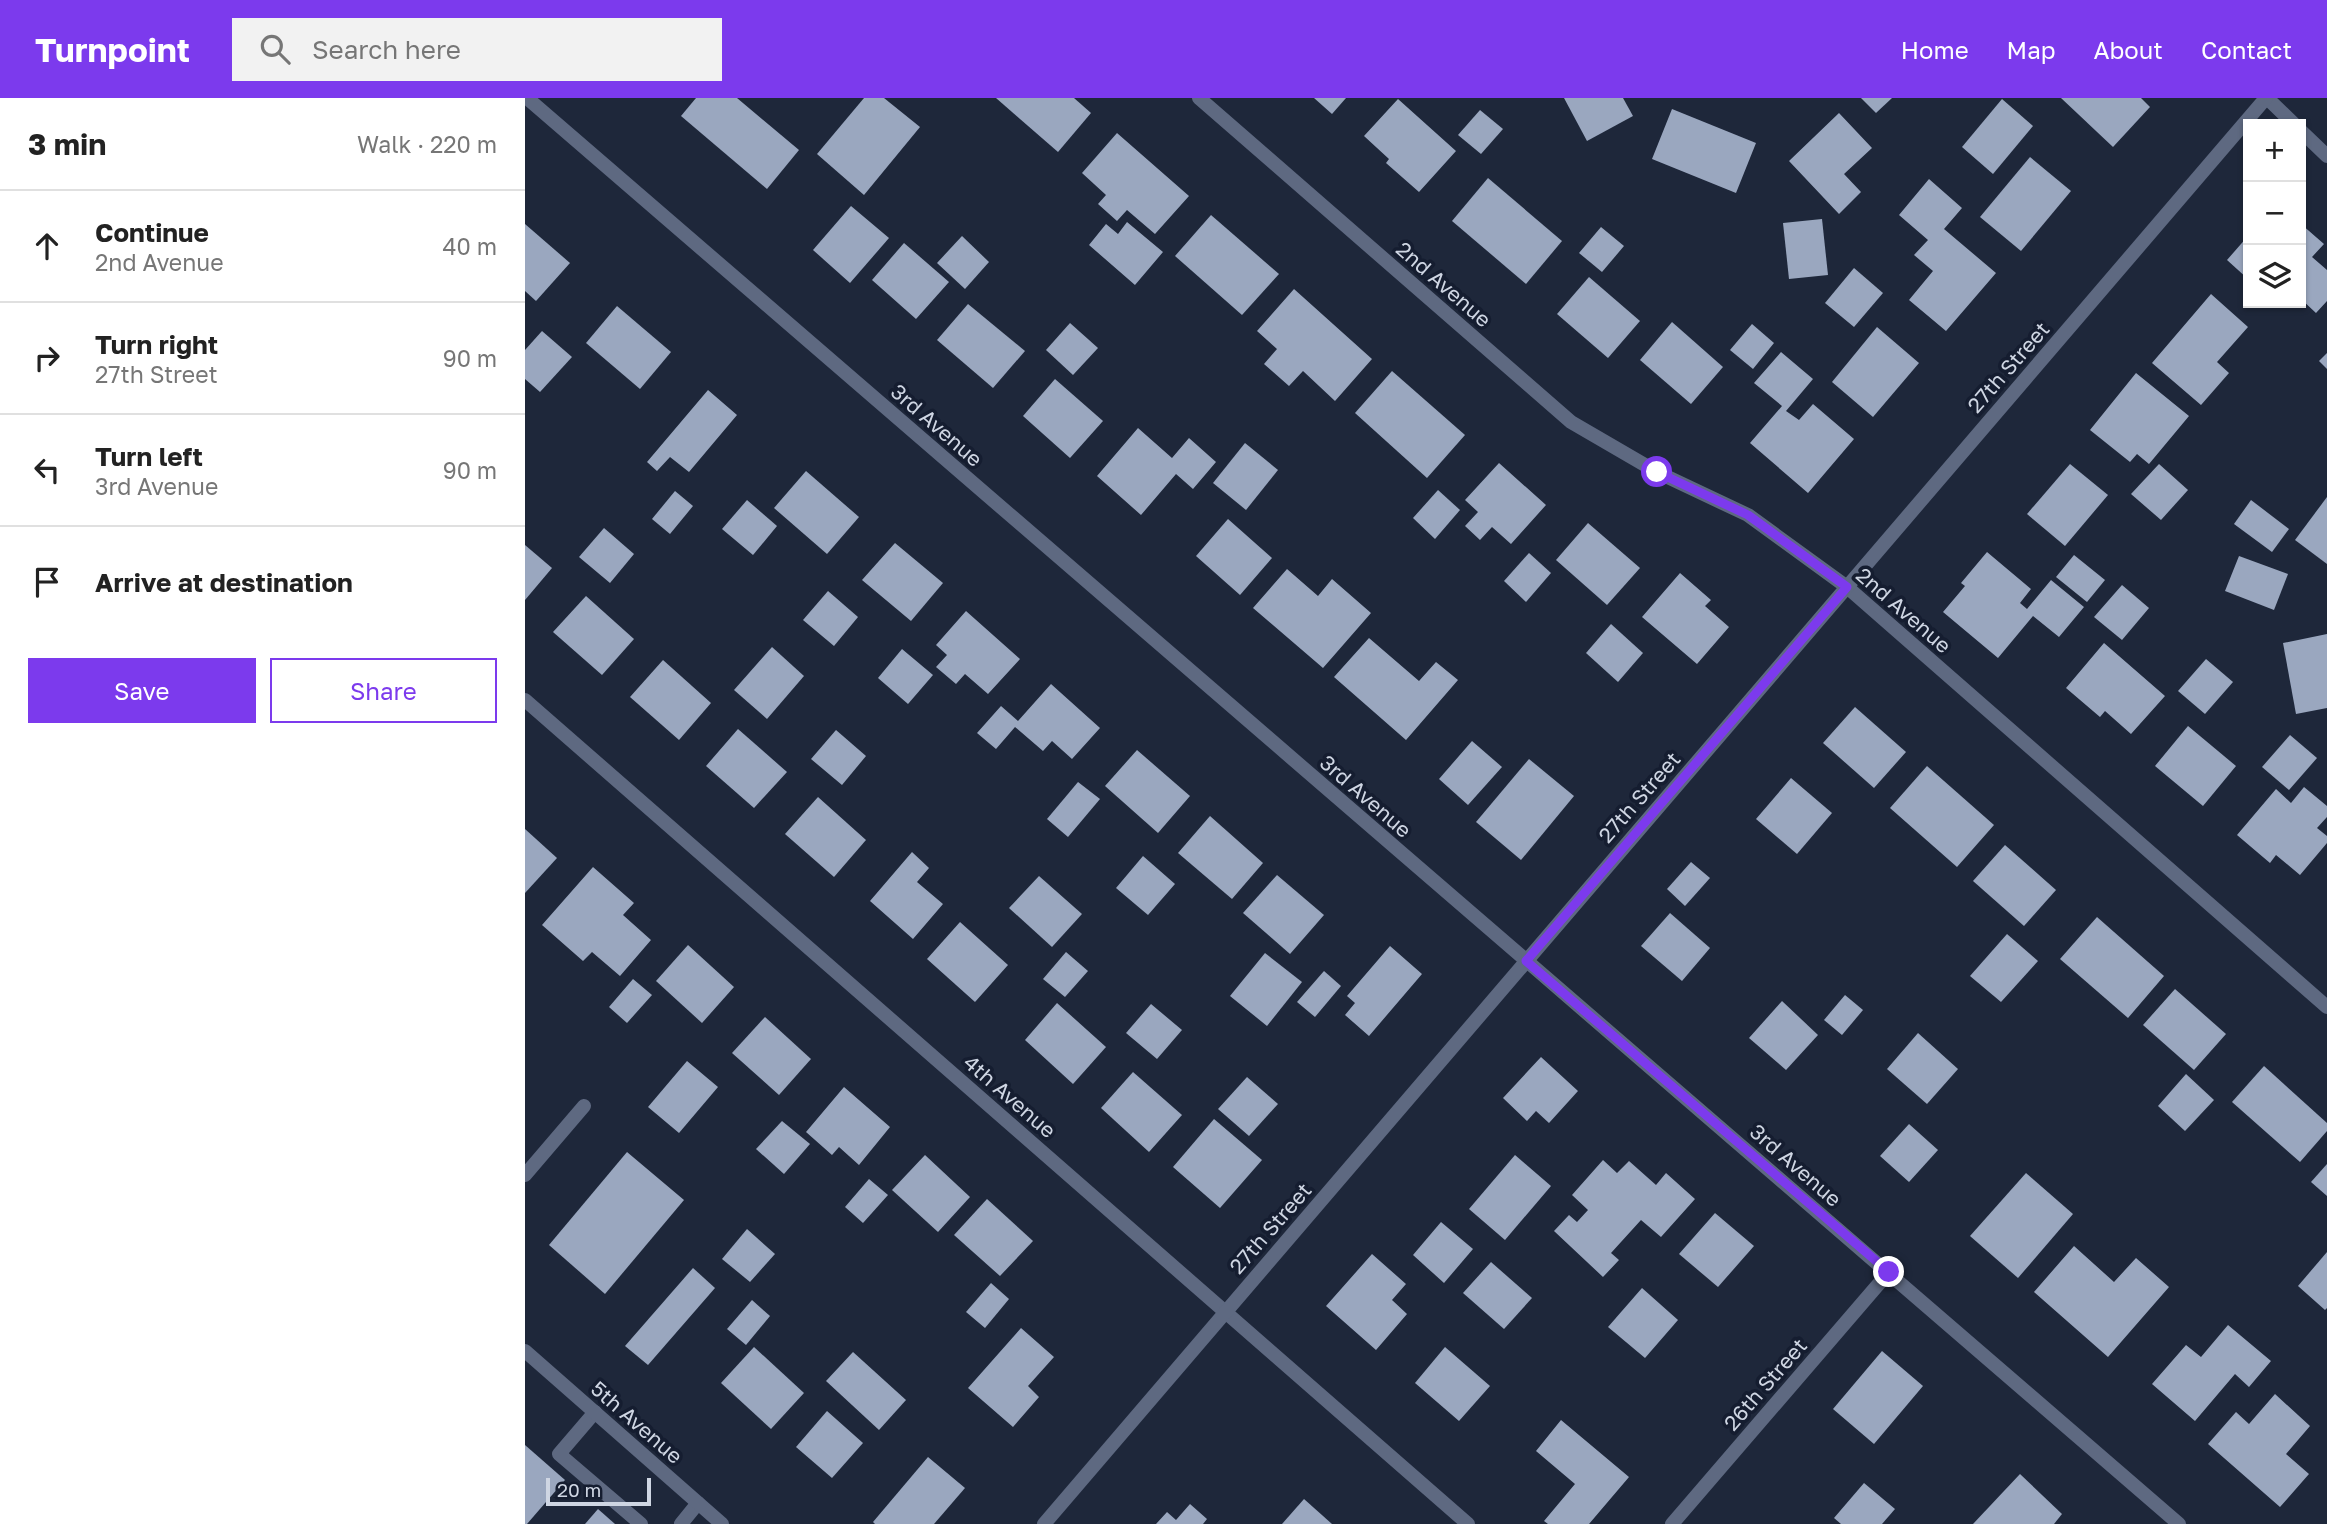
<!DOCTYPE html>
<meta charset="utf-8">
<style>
:root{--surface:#fff;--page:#f2f2f2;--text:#222;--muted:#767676;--line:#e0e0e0;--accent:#7c3aed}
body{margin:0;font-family:"Golos Text",sans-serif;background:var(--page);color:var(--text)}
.controls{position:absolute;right:21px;top:21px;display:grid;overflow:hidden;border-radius:0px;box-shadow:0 2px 5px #0004}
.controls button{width:63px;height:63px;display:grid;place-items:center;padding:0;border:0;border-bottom:2px solid var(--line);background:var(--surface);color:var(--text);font:35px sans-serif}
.scale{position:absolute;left:21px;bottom:18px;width:105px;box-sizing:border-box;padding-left:7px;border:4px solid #cfd6e3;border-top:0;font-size:19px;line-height:24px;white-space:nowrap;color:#cfd6e3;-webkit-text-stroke:5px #151d30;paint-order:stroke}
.stop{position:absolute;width:21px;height:21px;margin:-16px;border:5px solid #7c3aed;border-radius:50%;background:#fff}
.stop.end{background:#7c3aed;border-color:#fff;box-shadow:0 2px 7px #0008}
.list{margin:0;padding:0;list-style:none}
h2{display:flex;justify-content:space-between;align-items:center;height:91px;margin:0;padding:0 28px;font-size:30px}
h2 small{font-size:23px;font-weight:400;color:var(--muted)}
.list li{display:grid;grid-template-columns:46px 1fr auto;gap:21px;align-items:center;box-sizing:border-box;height:112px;padding:0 28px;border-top:2px solid var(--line)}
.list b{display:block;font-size:26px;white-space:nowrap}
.list p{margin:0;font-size:23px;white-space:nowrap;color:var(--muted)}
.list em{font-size:23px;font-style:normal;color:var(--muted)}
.actions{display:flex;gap:14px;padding:21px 28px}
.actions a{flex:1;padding:16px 0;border:2px solid var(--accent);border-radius:0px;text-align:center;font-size:24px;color:var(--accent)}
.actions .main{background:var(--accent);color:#fff}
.icon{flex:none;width:38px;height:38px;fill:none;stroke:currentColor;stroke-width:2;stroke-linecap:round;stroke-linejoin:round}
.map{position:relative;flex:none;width:1802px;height:1426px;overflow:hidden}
header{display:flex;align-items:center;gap:42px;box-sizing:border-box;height:98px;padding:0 35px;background:var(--accent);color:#fff}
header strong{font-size:33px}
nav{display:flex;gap:38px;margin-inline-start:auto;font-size:24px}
.search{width:490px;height:63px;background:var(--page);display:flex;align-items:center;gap:18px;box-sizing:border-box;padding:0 24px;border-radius:0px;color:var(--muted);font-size:26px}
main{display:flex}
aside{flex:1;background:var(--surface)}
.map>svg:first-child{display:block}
.building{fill:#9aa7bf}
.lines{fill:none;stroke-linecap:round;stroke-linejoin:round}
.service{stroke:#5e6981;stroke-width:14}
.minor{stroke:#5e6981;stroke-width:14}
.route{stroke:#7c3aed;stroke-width:9}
.labels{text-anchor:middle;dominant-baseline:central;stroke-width:7;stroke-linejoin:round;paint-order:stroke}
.street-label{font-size:21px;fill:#cfd6e3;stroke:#151d30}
</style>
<header>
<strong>Turnpoint</strong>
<div class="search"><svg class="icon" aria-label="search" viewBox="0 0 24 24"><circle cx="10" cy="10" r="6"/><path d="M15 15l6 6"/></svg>Search here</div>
<nav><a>Home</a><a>Map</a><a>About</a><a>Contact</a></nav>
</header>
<main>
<aside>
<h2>3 min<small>Walk · 220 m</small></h2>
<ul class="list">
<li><svg class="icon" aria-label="ahead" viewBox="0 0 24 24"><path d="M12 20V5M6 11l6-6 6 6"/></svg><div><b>Continue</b><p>2nd Avenue</p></div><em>40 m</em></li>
<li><svg class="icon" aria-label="right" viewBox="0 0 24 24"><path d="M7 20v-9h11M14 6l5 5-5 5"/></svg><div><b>Turn right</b><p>27th Street</p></div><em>90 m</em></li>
<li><svg class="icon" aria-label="left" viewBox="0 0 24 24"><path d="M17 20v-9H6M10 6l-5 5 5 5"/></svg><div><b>Turn left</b><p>3rd Avenue</p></div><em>90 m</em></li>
<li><svg class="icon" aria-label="arrive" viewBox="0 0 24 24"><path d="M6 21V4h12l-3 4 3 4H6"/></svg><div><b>Arrive at destination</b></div></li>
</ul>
<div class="actions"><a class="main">Save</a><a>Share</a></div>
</aside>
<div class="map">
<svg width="1802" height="1426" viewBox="0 0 1802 1426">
<rect width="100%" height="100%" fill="#1e273a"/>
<g class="building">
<polygon points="171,0 212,0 274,52 242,91 156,18"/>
<polygon points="339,0 359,0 395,29 339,97 292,56"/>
<polygon points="471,0 549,0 566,15 533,54"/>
<polygon points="789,0 821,0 807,16"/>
<polygon points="1039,0 1098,0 1108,18 1062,43"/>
<polygon points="1336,0 1367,0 1351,15"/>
<polygon points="1536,0 1616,0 1625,9 1588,49"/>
<polygon points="873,1 931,53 894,94 861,65 864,61 839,38"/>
<polygon points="1477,1 1508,28 1468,76 1437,49"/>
<polygon points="1147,11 1231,45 1211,95 1127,61"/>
<polygon points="955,12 978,31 956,56 933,37"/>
<polygon points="1314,15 1347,50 1319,76 1336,94 1314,116 1264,63"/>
<polygon points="592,35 664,98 630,136 602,112 592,123 573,106 581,97 557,75"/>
<polygon points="1505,59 1546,93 1496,153 1455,119"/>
<polygon points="963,80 1037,143 1001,186 927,123"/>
<polygon points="1404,81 1437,110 1419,131 1471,175 1421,233 1384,202 1408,173 1389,157 1403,142 1374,117"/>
<polygon points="326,108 364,140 325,185 288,152"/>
<polygon points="686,117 754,176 717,217 650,158"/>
<polygon points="1297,121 1303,177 1264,181 1258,125"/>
<polygon points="602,124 638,154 610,187 564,147 581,126 593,136"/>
<polygon points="0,126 45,165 11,203 0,193"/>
<polygon points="1776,126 1799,146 1787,159 1802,172 1802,203 1791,215 1776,201"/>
<polygon points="1076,129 1099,148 1077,174 1054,155"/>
<polygon points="437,138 464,164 440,191 412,165"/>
<polygon points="1723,138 1723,181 1702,162"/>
<polygon points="379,145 424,184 391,221 347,182"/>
<polygon points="1329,170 1358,195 1329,229 1300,205"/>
<polygon points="1064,179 1115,223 1083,260 1032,216"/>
<polygon points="769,191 847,261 810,303 778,273 764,288 739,266 752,251 732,233"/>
<polygon points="1686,196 1723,229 1692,264 1704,275 1676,307 1627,265"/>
<polygon points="443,206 500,253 468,290 412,242"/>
<polygon points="92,208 146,254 115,291 61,245"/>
<polygon points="1147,224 1198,269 1166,306 1115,262"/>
<polygon points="545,225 573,250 548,277 521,252"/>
<polygon points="1227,226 1249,245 1228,271 1205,252"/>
<polygon points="1352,229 1394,265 1348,319 1307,284"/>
<polygon points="17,233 47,259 15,294 0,281 0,252"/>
<polygon points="1256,254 1288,281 1261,313 1274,322 1288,306 1329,341 1283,395 1225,345 1257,308 1229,285"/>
<polygon points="1802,255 1802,271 1794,263"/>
<polygon points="867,273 940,337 902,380 830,315"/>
<polygon points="1611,275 1664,318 1624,366 1612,356 1605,364 1565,332"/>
<polygon points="530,281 578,323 545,360 498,318"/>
<polygon points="183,292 212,317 164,374 145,359 132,373 122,364"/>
<polygon points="613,330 647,360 664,340 691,364 668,391 651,376 616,417 572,378"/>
<polygon points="720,345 753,372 721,412 688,385"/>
<polygon points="974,365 1021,407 986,446 967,429 955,442 940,428 953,414 940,402"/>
<polygon points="1545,366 1583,397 1540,448 1502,416"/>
<polygon points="1634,366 1663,392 1636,422 1606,396"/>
<polygon points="281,373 334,419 302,456 249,410"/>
<polygon points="913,392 935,412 910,441 888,420"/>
<polygon points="150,393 168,408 145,436 127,421"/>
<polygon points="1802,399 1802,466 1770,442"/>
<polygon points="222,402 252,428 228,457 197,431"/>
<polygon points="1726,402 1764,431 1747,454 1709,426"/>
<polygon points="703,421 747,460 715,497 671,458"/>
<polygon points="1063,425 1115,470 1082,507 1031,462"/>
<polygon points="79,430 109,456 85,485 54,459"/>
<polygon points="370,445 418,485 386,523 337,482"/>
<polygon points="0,447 27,470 0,502"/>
<polygon points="1462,454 1506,491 1495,505 1502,511 1526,482 1559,509 1534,539 1508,518 1473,560 1418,514 1440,488 1436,485"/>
<polygon points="1004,455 1026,475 1001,504 979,483"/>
<polygon points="1549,457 1580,482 1562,504 1531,479"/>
<polygon points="1714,458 1763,476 1749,512 1700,493"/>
<polygon points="762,471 793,498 807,481 846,515 798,570 728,510"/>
<polygon points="1155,475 1186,502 1180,508 1204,529 1172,566 1117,519"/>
<polygon points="1597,487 1624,510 1597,542 1569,519"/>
<polygon points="303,493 333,519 309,548 278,522"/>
<polygon points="61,498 109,541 77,577 28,534"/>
<polygon points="441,513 495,561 463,596 440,576 431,586 411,569 422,557 411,547"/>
<polygon points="1086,526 1118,555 1093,584 1061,555"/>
<polygon points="1802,536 1802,610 1771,616 1758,545"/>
<polygon points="844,540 894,583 911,564 933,582 881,642 809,579"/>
<polygon points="1579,545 1640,598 1606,636 1580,613 1575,619 1541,590"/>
<polygon points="247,549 279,578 242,621 209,592"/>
<polygon points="377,551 408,577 383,606 353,580"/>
<polygon points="1681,561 1708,584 1680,616 1653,593"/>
<polygon points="138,562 186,605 154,642 105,599"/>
<polygon points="526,586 575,630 547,661 527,643 518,653 490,629 471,651 452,635 476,608 493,623"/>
<polygon points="1330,609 1381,654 1349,690 1298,645"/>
<polygon points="1663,628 1711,668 1678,708 1630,668"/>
<polygon points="213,631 262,674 229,710 181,668"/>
<polygon points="311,632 341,658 317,687 286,661"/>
<polygon points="1765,637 1792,660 1764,692 1737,669"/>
<polygon points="947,643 977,669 943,707 914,681"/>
<polygon points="612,652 665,698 633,735 580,688"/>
<polygon points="1004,661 1049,698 996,762 951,724"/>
<polygon points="1402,668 1469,727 1432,769 1365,710"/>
<polygon points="1266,680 1307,715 1272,756 1231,721"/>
<polygon points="553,684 575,701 543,739 522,721"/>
<polygon points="1779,689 1802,708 1802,719 1792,730 1802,738 1802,745 1775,777 1751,757 1745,765 1712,737 1751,691 1766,705"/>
<polygon points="293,699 341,742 309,779 260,736"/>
<polygon points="685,718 738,765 707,801 653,755"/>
<polygon points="0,731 32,760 0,795"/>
<polygon points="1480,747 1531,792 1499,828 1448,783"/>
<polygon points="387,754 404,770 392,784 418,806 388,841 345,803"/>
<polygon points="618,758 650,786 623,817 591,790"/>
<polygon points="1166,764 1185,780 1160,808 1142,791"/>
<polygon points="68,769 109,805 98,817 126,842 95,878 67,854 58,863 17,827"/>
<polygon points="752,777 799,817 765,856 718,815"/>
<polygon points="514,778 557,816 527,849 484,810"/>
<polygon points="1145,815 1185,850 1157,883 1116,848"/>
<polygon points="1572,819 1639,878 1603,920 1535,861"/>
<polygon points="435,824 483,867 450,904 402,861"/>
<polygon points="1482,836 1513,863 1476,904 1445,878"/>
<polygon points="163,847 209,889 177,925 131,883"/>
<polygon points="865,848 897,876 844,938 820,917 830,905 822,898"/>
<polygon points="541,854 563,873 540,899 518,881"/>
<polygon points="740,855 777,884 742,928 705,898"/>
<polygon points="799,873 816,888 790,919 772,904"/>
<polygon points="108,881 127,897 102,925 84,909"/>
<polygon points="1650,891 1701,936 1669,972 1618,927"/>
<polygon points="1320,897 1338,912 1317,937 1299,922"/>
<polygon points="1257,903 1293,937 1261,972 1224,940"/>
<polygon points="532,905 581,949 548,986 500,942"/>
<polygon points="626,906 657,932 632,961 601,935"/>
<polygon points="240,919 286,961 254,997 207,955"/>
<polygon points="1393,935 1433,971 1402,1006 1362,971"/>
<polygon points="1016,959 1053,993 1024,1025 1011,1013 1002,1023 978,1000"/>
<polygon points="162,963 193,989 154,1035 123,1009"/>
<polygon points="1739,968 1802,1025 1802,1033 1775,1064 1707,1004"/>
<polygon points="608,974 657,1017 624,1054 576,1010"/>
<polygon points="1661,976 1689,1002 1660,1033 1633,1008"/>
<polygon points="722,979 753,1006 724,1038 693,1011"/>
<polygon points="319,989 365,1029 334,1067 314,1049 307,1057 281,1034"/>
<polygon points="689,1021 737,1062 695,1110 648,1069"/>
<polygon points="257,1023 285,1046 259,1076 231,1051"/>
<polygon points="1384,1026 1413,1052 1384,1084 1355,1058"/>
<polygon points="102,1054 159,1102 80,1196 24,1147"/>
<polygon points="400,1057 445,1099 413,1134 367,1092"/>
<polygon points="990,1057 1026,1088 980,1142 944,1111"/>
<polygon points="1078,1062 1092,1075 1104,1063 1131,1087 1141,1075 1170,1101 1136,1139 1116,1122 1086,1155 1094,1162 1078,1179 1029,1133 1044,1117 1052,1124 1063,1112 1047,1097"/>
<polygon points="1802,1066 1802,1098 1786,1084"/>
<polygon points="1501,1075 1548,1116 1493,1180 1445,1138"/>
<polygon points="344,1081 363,1097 338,1125 320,1109"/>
<polygon points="462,1101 508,1143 475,1178 429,1137"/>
<polygon points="1190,1115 1229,1148 1193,1189 1154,1156"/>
<polygon points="916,1124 948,1151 919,1185 888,1157"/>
<polygon points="222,1131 250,1156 225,1184 197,1161"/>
<polygon points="1549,1148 1589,1184 1611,1160 1644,1189 1583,1259 1509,1194"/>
<polygon points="1802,1154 1802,1210 1800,1212 1773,1188"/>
<polygon points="847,1156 881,1186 867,1202 882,1216 851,1252 801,1208"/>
<polygon points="966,1164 1007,1200 979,1231 938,1195"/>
<polygon points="168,1170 190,1190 123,1267 100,1248"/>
<polygon points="466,1185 484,1201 460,1230 441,1214"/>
<polygon points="1117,1190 1153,1222 1120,1260 1083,1229"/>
<polygon points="227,1202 245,1218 221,1247 202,1231"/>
<polygon points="1703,1227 1746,1263 1724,1289 1710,1276 1670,1323 1627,1286 1661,1247 1676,1259"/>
<polygon points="496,1230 529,1259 503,1288 514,1299 488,1329 443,1290"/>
<polygon points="229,1249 279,1295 246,1331 196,1285"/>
<polygon points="920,1249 965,1288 934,1323 890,1285"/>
<polygon points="1357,1253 1398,1288 1349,1346 1308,1311"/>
<polygon points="328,1254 381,1302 354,1332 301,1283"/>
<polygon points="1750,1296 1785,1328 1761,1356 1784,1376 1755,1409 1683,1346 1711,1314 1724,1326"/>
<polygon points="302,1313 338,1345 307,1380 271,1349"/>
<polygon points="1036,1322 1104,1379 1064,1426 1023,1426 1019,1423 1050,1386 1011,1353"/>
<polygon points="0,1347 40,1382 2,1426 0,1426"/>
<polygon points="403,1359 440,1390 409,1426 350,1426 348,1424"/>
<polygon points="1495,1376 1537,1416 1529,1426 1448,1426"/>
<polygon points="1339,1385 1370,1411 1357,1426 1316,1426 1309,1420"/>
<polygon points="779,1401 807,1426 757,1426"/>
<polygon points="665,1406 682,1421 678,1426 631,1426 642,1414 651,1422"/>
<polygon points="73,1411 90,1426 60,1426"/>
</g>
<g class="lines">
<g class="service">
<polyline points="0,1077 59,1008"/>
<polyline points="70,1314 34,1356 116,1426"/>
<polyline points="156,1426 173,1405"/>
</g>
<g class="minor">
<polyline points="2,0 1654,1426"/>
<polyline points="674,0 1046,324 1132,374 1223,417 1322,489 1802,909"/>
<polyline points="1742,0 1769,26"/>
<polyline points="1776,33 1802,58"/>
<polyline points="0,602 943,1426"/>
<polyline points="0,1253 197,1426"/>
<polyline points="519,1426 1741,0"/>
<polyline points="1147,1426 1364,1174"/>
</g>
</g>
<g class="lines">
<polyline class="route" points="1132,374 1223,417 1322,489 1001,863 1364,1174"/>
</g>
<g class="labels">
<g class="street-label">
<text transform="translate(919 186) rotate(41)">2nd Avenue</text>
<text transform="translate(1483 269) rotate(-49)">27th Street</text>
<text transform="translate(412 327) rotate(41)">3rd Avenue</text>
<text transform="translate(1379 512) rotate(41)">2nd Avenue</text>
<text transform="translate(841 698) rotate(41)">3rd Avenue</text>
<text transform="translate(1114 699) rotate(-49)">27th Street</text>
<text transform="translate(485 998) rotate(41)">4th Avenue</text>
<text transform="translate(1271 1067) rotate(41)">3rd Avenue</text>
<text transform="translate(745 1130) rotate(-49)">27th Street</text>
<text transform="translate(1240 1286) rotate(-49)">26th Street</text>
<text transform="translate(112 1324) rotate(41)">5th Avenue</text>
</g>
</g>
</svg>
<div class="controls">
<button>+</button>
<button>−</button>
<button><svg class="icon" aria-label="layers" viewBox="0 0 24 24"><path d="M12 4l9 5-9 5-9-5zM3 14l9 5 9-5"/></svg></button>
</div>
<div class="scale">20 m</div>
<div class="stop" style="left:1132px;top:374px"></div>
<div class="stop end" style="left:1364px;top:1174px"></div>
</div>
</main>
